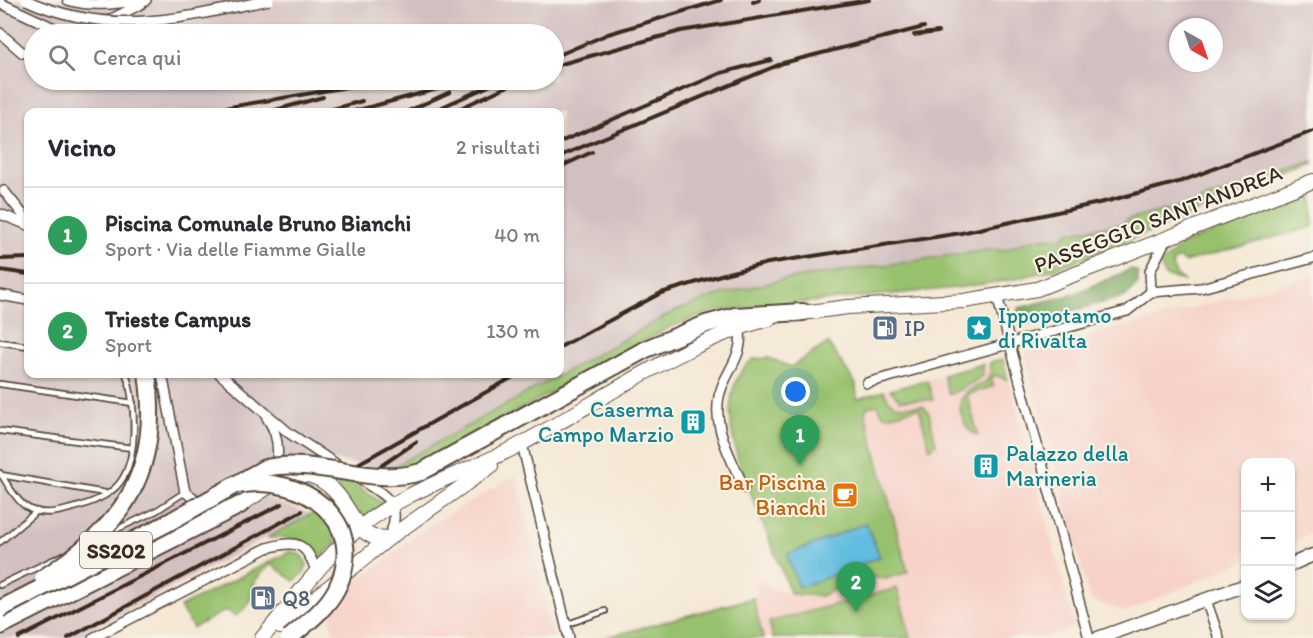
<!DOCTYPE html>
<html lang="it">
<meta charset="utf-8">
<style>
:root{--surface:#fff;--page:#f2f2f3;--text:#2b2b33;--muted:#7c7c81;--line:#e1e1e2;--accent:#0b8043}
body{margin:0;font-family:Itim,sans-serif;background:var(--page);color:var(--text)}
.controls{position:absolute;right:18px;bottom:18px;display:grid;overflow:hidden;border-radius:12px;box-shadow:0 2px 4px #0004}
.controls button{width:54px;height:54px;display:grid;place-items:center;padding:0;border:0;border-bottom:2px solid var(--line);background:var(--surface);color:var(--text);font:30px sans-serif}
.compass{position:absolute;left:1169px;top:18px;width:54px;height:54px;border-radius:50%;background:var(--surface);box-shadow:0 2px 4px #0004;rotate:140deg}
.you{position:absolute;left:796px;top:392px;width:21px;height:21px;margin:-15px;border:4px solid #fff;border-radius:50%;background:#1a73e8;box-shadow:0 0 0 9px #1a73e833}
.badge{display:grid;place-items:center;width:39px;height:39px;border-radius:50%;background:var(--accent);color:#fff;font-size:20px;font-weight:700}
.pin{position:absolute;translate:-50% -50px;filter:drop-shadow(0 2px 3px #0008)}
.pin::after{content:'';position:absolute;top:32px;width:21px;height:18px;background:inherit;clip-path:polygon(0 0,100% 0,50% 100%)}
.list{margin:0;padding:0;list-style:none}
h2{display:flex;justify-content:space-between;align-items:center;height:78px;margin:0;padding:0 24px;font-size:26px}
h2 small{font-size:20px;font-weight:400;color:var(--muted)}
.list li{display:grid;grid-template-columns:39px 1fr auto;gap:18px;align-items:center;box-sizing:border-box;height:96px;padding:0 24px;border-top:2px solid var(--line)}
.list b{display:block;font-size:22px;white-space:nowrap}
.list p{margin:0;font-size:20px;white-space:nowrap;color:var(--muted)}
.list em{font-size:20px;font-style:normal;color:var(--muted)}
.icon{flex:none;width:33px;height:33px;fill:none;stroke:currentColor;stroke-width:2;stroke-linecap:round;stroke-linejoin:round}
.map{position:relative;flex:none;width:1313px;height:638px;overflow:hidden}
.search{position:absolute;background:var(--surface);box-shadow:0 2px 4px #0004;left:24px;top:24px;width:540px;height:66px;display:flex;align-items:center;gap:15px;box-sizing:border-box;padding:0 21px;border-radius:33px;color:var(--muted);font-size:22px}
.panel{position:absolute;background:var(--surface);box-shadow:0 2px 4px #0004;left:24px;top:108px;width:540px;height:270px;border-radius:12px}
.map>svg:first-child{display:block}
.built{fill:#f7d1c8}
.industrial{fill:#d2bfc0;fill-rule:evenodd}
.green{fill:#98c16d;stroke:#6a7646;stroke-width:1.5}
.forest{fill:#7aa760;stroke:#5a683f;stroke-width:1.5}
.water{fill:#62bde0;stroke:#4e747f;stroke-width:1.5}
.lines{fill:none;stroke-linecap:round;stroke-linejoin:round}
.lane-casing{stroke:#574639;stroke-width:8}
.street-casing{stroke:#574639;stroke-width:12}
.secondary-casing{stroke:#574639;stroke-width:15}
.primary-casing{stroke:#574639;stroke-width:16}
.highway-casing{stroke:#574639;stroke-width:20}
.lane{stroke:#fff;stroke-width:4.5}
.street{stroke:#fff;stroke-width:9}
.secondary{stroke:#fff;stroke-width:12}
.primary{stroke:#fff;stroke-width:14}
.highway{stroke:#fff;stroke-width:16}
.rail{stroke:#3b2a1e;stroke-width:4}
.street-bridge-casing{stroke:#574639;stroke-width:12;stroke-linecap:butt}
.highway-bridge-casing{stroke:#574639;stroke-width:20;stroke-linecap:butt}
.street-bridge{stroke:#fff;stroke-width:9}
.highway-bridge{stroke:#fff;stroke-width:16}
.labels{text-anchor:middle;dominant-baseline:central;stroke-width:4.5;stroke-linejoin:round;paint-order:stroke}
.shield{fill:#f7f3e8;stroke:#73665b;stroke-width:1.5}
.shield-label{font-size:21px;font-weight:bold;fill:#3b2a1e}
.street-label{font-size:22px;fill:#3b2a1e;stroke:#f7f3e8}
.culture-label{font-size:22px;fill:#0d838f;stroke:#f7f3e8;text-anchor:start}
.service-label{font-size:22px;fill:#4e5e75;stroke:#f7f3e8;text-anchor:start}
.food-label{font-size:22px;fill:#c56008;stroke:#f7f3e8;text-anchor:end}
</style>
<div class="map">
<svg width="1313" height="638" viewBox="0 0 1313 638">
<rect width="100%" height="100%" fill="#f7f3e8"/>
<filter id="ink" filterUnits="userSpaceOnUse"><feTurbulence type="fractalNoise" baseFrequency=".0167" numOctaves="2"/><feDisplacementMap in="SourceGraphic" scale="12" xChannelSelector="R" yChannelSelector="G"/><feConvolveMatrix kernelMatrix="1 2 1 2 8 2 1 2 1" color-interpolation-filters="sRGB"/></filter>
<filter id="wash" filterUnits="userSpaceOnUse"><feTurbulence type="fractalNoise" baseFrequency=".008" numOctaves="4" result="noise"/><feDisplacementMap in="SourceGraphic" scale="24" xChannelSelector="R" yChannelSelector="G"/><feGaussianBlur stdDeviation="1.35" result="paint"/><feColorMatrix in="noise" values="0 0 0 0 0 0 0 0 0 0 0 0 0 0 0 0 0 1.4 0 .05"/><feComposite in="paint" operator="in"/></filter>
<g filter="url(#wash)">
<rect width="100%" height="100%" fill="#f5e8d5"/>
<g class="built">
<polygon points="1313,276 1313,532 1291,542 1290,462 1246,462 1245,561 1125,612 1090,600 1025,353"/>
<polygon points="1003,359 1075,627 1044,638 763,638 753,599 760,581 779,591 803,597 853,582 862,576 876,579 856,399"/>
<polygon points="513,476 516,476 553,638 335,638 330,617 341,594 428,527"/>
</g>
<path class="industrial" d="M0,0H1313V162L1198,202L1127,220L1122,224L1069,232L1060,239L1001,251L995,249L781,280L719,295L673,312L386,471L335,460L266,498L311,514L75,638H0ZM1178,27H1214V63H1178ZM34,34H554V80H34ZM28,112H560V374H28Z"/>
<g class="green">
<path d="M1313,162V165L1097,253L1054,269L1011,280L955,288L715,311L670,327L420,465L386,471L673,312L719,295L781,280L995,249L1001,251C1019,246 1040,233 1060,239L1069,232L1122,224L1127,220L1198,202Z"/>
<polygon points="1313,196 1313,227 1184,262 1179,258 1172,263 1176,275 1185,281 1165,276 1160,265 1182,245 1203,236"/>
<path d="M828,343L856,384L857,399L884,391C892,412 905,404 923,406L929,413L936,444L930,449L919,408L887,416L882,414L878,405L867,407L865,412L908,572L885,579L862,576L821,596L791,594L743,474C730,439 719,384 753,359L769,358L791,367Z"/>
<path d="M1003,359L1008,380L995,375L991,380L994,386L967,395L978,436C966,433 955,408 963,396C973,381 992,392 990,362Z"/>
<path d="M983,364V376C982,377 951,395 949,395L943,375Z"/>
<polygon points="927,380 933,400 900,400 890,390"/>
<polygon points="326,475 342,476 384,504 362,519"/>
<path d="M333,502L338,511L341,536L319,561C311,537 289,536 267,538Z"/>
<polygon points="291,551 301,555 307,564 304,573 294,581 271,564 256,579 249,604 236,616 226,610 193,628 180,607"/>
<polygon points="897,588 911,638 773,638 769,622"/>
<polygon points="753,598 763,638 604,638"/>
</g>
<polygon class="forest" points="1131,269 1138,273 1138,284 1127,296 1020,325 1018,308 1074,294"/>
<polygon class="water" points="866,523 880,557 799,588 787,555"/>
</g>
<g filter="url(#ink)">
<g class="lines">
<defs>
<g id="lane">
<polyline points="0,342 28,346"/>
<polyline points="0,384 133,403"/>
<polyline points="0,431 132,448"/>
<path d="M0,473C7,483 15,499 25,506C38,516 55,513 69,509C83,506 105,498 115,488C140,465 136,402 126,374"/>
<polyline points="1,475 105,493"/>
<polyline points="109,533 156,511 185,492"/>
<polyline points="0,542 37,511"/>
<polyline points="0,585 63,555"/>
<polyline points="565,625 605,611"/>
</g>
<g id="street">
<path d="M68,0C93,8 121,3 146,0"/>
<polyline points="0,3 67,34"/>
<polyline points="0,33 23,53 34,50"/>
<polyline points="82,34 141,4"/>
<polyline points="4,191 28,221"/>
<polyline points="0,214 28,225"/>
<polyline points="1151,292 1150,271 1166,239"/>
<polyline points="0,295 28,300"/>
<polyline points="997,296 1089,638"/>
<path d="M739,328C747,356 720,376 718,403C715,432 733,462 744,488"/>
<polyline points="162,374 185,492 207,507 228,506"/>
<polyline points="220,374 289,433 339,466"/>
<polyline points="867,383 1127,311 1151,292 1201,288 1313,258"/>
<path d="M267,418C282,439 280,464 268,487"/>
<polyline points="522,444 569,638"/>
<path d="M356,477C382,494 404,501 390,535"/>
<polyline points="1206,600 1219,638"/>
<path d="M93,638L267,548C298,539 307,543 317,574"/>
</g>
<g id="secondary">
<polyline points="1290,565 1313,555"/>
<polyline points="1098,638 1246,585"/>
</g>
<g id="primary">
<polyline points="794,314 848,307 964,301 1037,289 1313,181"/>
<path d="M240,505C275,484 303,454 338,495C348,507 354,523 366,533L373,537L389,538"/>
<polyline points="280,627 389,538 491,466"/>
<path d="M262,638C293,602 322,560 358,529C405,489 470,472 523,443C599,402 686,340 769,319"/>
</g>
<g id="highway">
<polyline points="421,472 646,349 706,324 735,316 803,312"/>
<polyline points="0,626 240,505"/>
</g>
</defs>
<use href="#lane" class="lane-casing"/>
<use href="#street" class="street-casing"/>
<use href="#secondary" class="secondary-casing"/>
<use href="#primary" class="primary-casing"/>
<use href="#highway" class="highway-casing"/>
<use href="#lane" class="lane"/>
<use href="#street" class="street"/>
<use href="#secondary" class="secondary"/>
<use href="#primary" class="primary"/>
<use href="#highway" class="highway"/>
<g class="rail">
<polyline points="753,2 759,0"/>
<polyline points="914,35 938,32"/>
<polyline points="554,57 608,34 721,0"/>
<polyline points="554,66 681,31 869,0"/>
<polyline points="382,88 411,80"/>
<polyline points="200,112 389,80"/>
<polyline points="268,112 323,97"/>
<polyline points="322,112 362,101"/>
<polyline points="351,112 471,80"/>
<polyline points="406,112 450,92"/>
<polyline points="431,112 502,80"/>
<polyline points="452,112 521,80"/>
<polyline points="560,142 721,73 771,60"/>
<polyline points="560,156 783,63 924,27"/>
<polyline points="560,167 592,152"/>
<polyline points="0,259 28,258"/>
<polyline points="0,270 28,274"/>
<polyline points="560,347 661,293 724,274 768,263 961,233 1108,201 1182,181 1313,131"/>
<polyline points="356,465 513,377"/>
<polyline points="375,470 416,442"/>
<polyline points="19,638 282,504"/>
<polyline points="68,638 302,511"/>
</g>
<defs>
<path id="street-bridge" d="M26,0C110,38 183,18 269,0"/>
<g id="highway-bridge">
<path d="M239,485C301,473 370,520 337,588C327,608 306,624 289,638"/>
<path d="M43,578C123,527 162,471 147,374"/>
<path d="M0,609L164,525L265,468C319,457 368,487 421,472"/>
</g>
</defs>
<use href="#street-bridge" class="street-bridge-casing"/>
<use href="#highway-bridge" class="highway-bridge-casing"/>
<use href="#street-bridge" class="street-bridge"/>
<use href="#highway-bridge" class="highway-bridge"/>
</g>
</g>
<defs>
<symbol id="fuel-square" viewBox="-11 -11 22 22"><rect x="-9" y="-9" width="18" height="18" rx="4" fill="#5c6f8a" stroke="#f7f3e8"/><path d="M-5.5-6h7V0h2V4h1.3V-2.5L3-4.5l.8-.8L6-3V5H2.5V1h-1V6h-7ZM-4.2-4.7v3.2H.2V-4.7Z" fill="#fff"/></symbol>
<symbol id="sight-square" viewBox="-11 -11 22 22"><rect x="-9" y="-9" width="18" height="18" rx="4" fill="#0f9aa8" stroke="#f7f3e8"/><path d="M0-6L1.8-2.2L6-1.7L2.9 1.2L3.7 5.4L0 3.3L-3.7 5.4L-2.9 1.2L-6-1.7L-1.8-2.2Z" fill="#fff"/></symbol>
<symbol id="building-square" viewBox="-11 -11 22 22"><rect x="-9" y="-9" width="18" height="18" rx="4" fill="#0f9aa8" stroke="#f7f3e8"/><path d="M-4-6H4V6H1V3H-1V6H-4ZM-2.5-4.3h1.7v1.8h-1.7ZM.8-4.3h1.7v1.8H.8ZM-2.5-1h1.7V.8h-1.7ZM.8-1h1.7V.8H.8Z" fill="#fff"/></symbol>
<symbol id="cafe-square" viewBox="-11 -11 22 22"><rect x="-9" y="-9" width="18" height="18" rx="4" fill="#e8710a" stroke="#f7f3e8"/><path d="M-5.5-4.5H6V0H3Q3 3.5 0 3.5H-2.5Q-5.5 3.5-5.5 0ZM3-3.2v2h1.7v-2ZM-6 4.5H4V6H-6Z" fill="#fff"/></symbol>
</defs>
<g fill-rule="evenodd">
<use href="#fuel-square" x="870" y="313" width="30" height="30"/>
<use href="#sight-square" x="964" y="313" width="30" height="30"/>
<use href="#building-square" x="678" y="407" width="30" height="30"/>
<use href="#building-square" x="971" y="451" width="30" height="30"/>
<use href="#cafe-square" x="830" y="480" width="30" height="30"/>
<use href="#fuel-square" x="248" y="583" width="30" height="30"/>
</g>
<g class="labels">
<rect class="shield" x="80" y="532" width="72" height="36" rx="4.5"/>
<g class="shield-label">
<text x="116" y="550">SS202</text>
</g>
<g class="street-label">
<text transform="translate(1158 219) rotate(-21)">PASSEGGIO SANT'ANDREA</text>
</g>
<g class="culture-label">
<text x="998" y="315">Ippopotamo<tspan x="998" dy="25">di Rivalta</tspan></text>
<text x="674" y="409" text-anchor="end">Caserma<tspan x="674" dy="25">Campo Marzio</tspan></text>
<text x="1006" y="453">Palazzo della<tspan x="1006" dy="25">Marineria</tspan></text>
</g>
<g class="service-label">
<text x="904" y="328">IP</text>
<text x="282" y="598">Q8</text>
</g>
<g class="food-label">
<text x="826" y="482">Bar Piscina<tspan x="826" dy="25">Bianchi</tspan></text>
</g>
</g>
</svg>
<div class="controls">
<button>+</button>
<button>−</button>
<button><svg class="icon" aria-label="layers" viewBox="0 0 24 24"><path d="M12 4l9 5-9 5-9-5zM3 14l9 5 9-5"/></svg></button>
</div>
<svg class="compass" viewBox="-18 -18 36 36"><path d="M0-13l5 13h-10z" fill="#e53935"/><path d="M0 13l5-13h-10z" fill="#7c7c81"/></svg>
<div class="you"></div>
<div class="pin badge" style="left:800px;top:465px;background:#2e9e5b">1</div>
<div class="pin badge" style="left:856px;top:612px;background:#2e9e5b">2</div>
<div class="search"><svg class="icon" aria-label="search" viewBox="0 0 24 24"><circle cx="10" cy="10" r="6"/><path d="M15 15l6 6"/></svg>Cerca qui</div>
<section class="panel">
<h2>Vicino<small>2 risultati</small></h2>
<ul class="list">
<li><span class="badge" style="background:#2e9e5b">1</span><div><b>Piscina Comunale Bruno Bianchi</b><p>Sport · Via delle Fiamme Gialle</p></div><em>40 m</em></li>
<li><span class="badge" style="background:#2e9e5b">2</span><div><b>Trieste Campus</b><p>Sport</p></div><em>130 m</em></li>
</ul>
</section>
</div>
